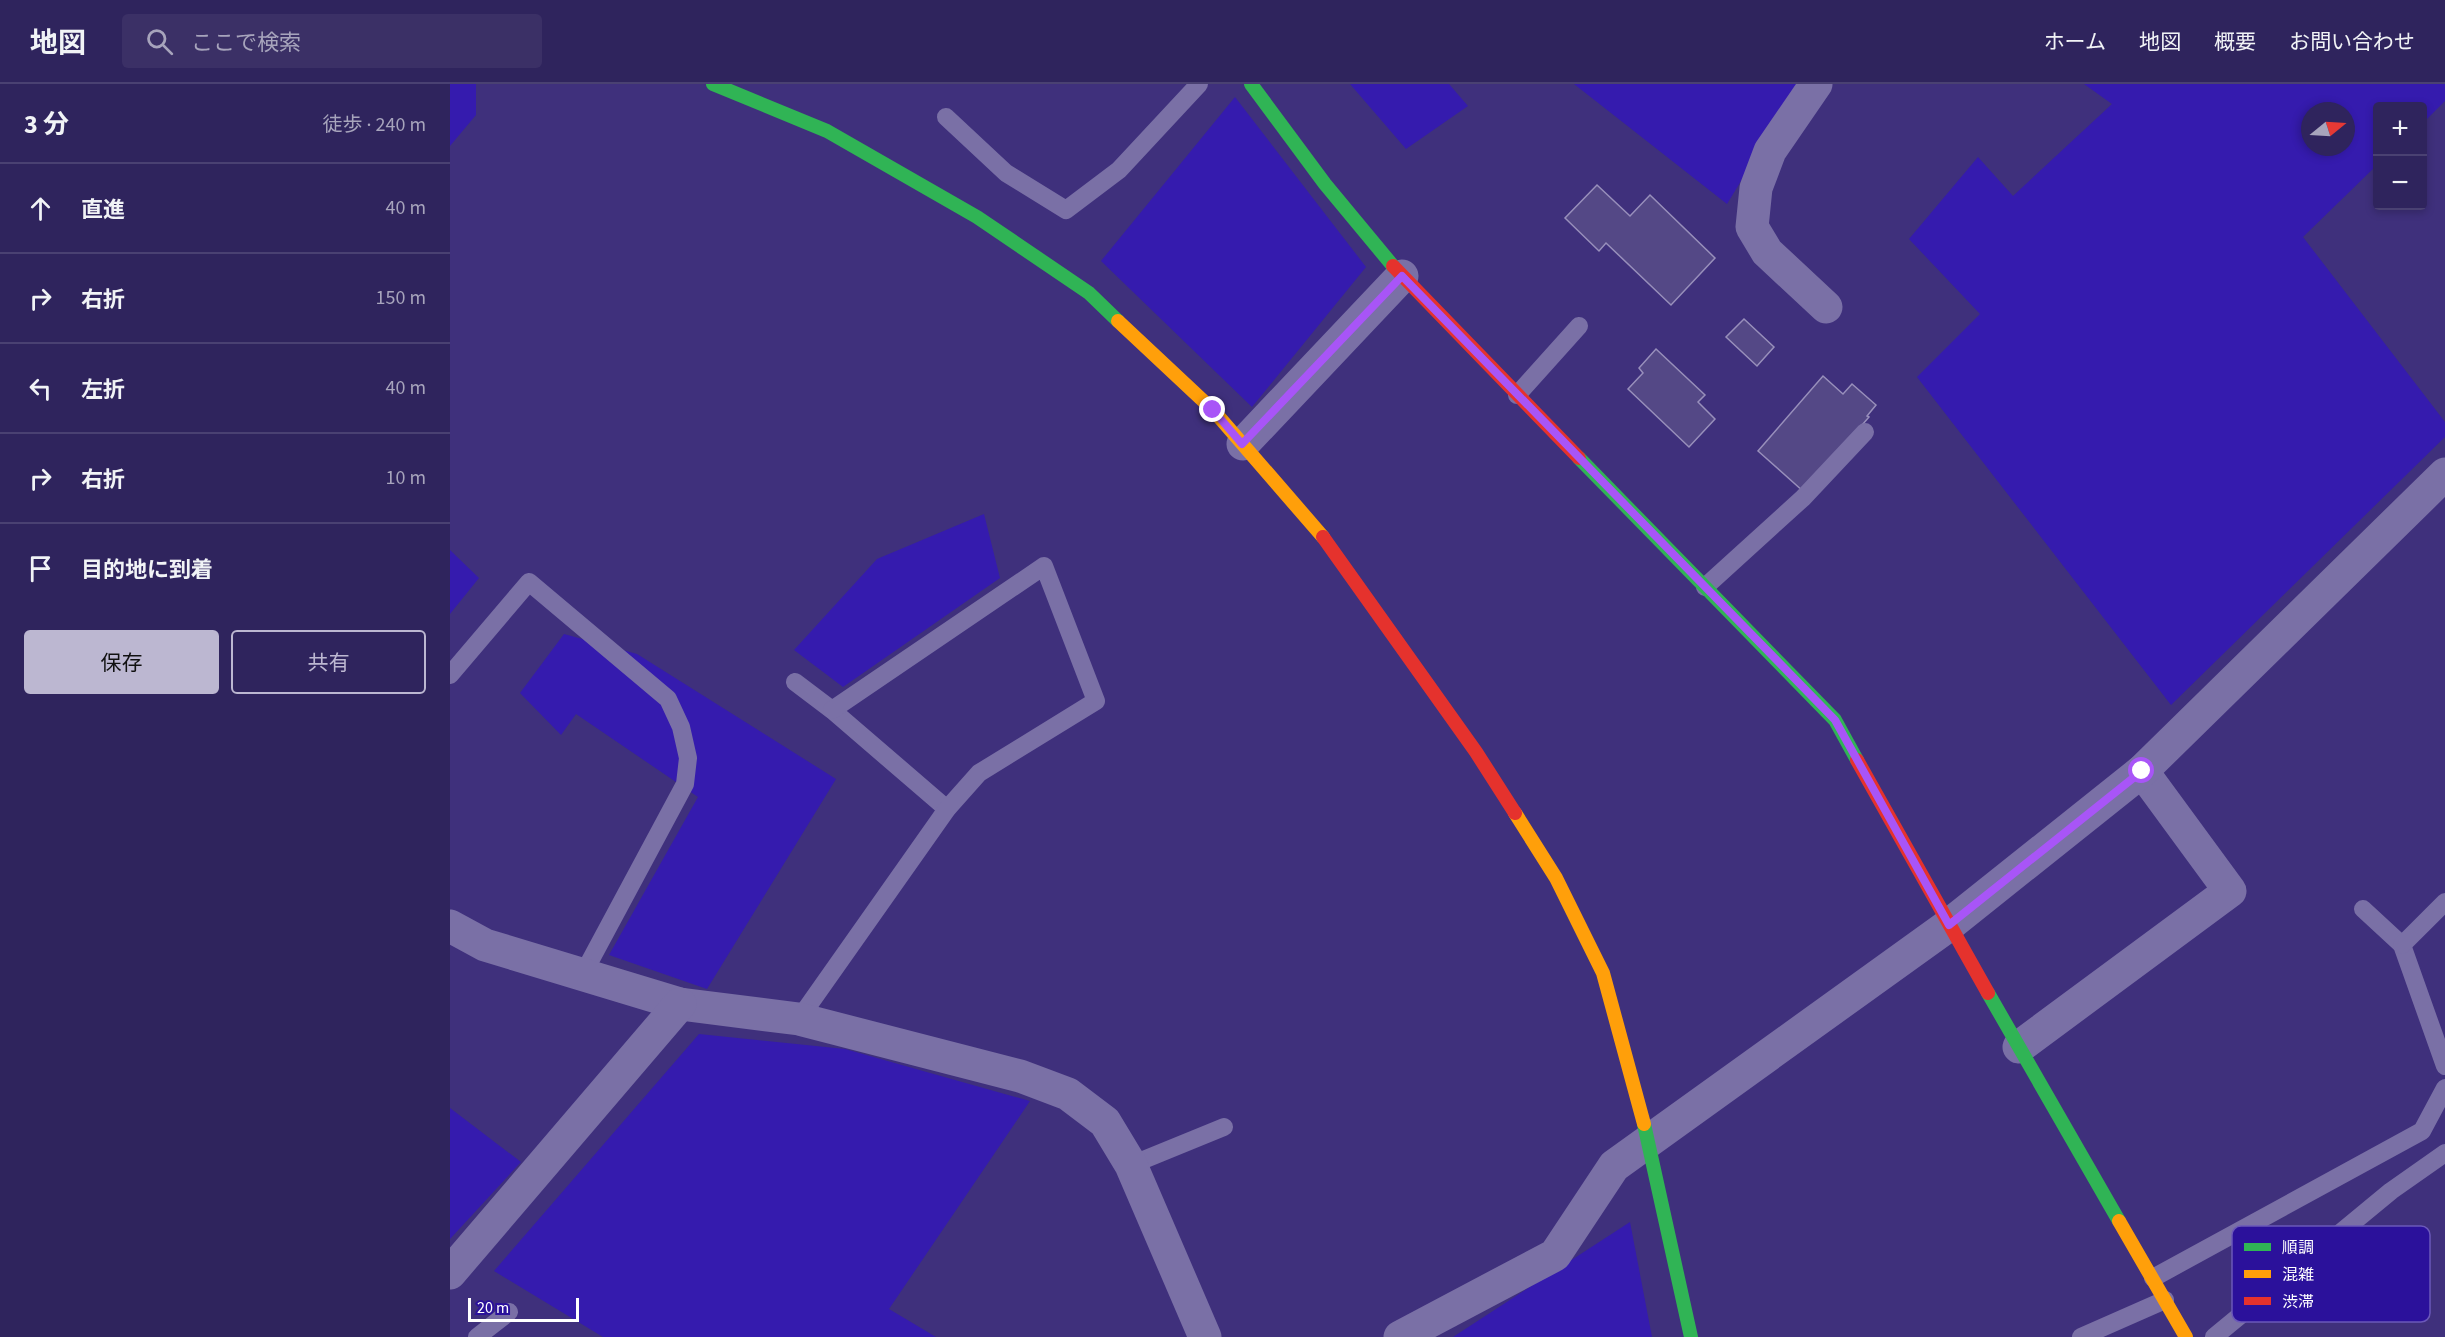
<!DOCTYPE html>
<html lang="ja">
<meta charset="utf-8">
<style>
:root{--surface:#2f245d;--page:#3b3066;--text:#f1f3f6;--muted:#a7a4bc;--line:#4a4172;--accent:#bcb7d1}
body{margin:0;font-family:"Source Sans 3","Noto Sans JP",sans-serif;background:var(--page);color:var(--text)}
.controls{position:absolute;right:18px;top:18px;display:grid;overflow:hidden;border-radius:6px;box-shadow:0 3px 9px #0003}
.controls button{width:54px;height:54px;display:grid;place-items:center;padding:0;border:0;border-bottom:2px solid var(--line);background:var(--surface);color:var(--text);font:30px sans-serif}
.compass{position:absolute;left:1851px;top:18px;width:54px;height:54px;border-radius:50%;background:var(--surface);box-shadow:0 3px 9px #0003;rotate:72deg}
.scale{position:absolute;left:18px;bottom:15px;width:111px;box-sizing:border-box;padding-left:6px;border:3px solid #fff;border-top:0;font-size:16px;line-height:21px;white-space:nowrap;color:#fff;-webkit-text-stroke:4px #2b119b;paint-order:stroke}
.stop{position:absolute;width:18px;height:18px;margin:-14px;border:4px solid #a855f7;border-radius:50%;background:#fff}
.stop.end{background:#a855f7;border-color:#fff;box-shadow:0 2px 6px #0008}
.list{margin:0;padding:0;list-style:none}
h2{display:flex;justify-content:space-between;align-items:center;height:78px;margin:0;padding:0 24px;font-size:26px}
h2 small{font-size:20px;font-weight:400;color:var(--muted)}
.list li{display:grid;grid-template-columns:39px 1fr auto;gap:18px;align-items:center;box-sizing:border-box;height:90px;padding:0 24px;border-top:2px solid var(--line)}
.list b{display:block;font-size:22px;white-space:nowrap}
.list em{font-size:20px;font-style:normal;color:var(--muted)}
.actions{display:flex;gap:12px;padding:18px 24px}
.actions a{flex:1;padding:14px 0;border:2px solid var(--accent);border-radius:6px;text-align:center;font-size:21px;color:var(--accent)}
.actions .main{background:var(--accent);color:#111}
.icon{flex:none;width:33px;height:33px;fill:none;stroke:currentColor;stroke-width:2;stroke-linecap:round;stroke-linejoin:round}
.map{position:relative;flex:none;width:1995px;height:1253px;overflow:hidden}
header{display:flex;align-items:center;gap:36px;box-sizing:border-box;height:84px;padding:0 30px;background:var(--surface);border-bottom:2px solid var(--line)}
header strong{font-size:28px}
nav{display:flex;gap:33px;margin-inline-start:auto;font-size:21px}
.search{width:420px;height:54px;background:var(--page);display:flex;align-items:center;gap:15px;box-sizing:border-box;padding:0 21px;border-radius:6px;color:var(--muted);font-size:22px}
main{display:flex}
aside{flex:1;background:var(--surface)}
.map>svg:first-child{display:block}
.green{fill:#351bae;fill-rule:evenodd}
.building{fill:#544886;stroke:#988fbb;stroke-width:1.5}
.lines{fill:none;stroke-linecap:round;stroke-linejoin:round}
.lane{stroke:#7a70a6;stroke-width:18}
.street{stroke:#7a70a6;stroke-width:33}
.fast{stroke:#30b455;stroke-width:14}
.slow{stroke:#ff9f0a;stroke-width:14}
.jam{stroke:#e5322d;stroke-width:14}
.route{stroke:#a855f7;stroke-width:8}
.key{fill:#2b119b;stroke:#6b58b9;stroke-width:1.5}
.key-label{font-size:16px;fill:#fff}
</style>
<header>
<strong>地図</strong>
<div class="search"><svg class="icon" aria-label="search" viewBox="0 0 24 24"><circle cx="10" cy="10" r="6"/><path d="M15 15l6 6"/></svg>ここで検索</div>
<nav><a>ホーム</a><a>地図</a><a>概要</a><a>お問い合わせ</a></nav>
</header>
<main>
<aside>
<h2>3 分<small>徒歩 · 240 m</small></h2>
<ul class="list">
<li><svg class="icon" aria-label="ahead" viewBox="0 0 24 24"><path d="M12 20V5M6 11l6-6 6 6"/></svg><div><b>直進</b></div><em>40 m</em></li>
<li><svg class="icon" aria-label="right" viewBox="0 0 24 24"><path d="M7 20v-9h11M14 6l5 5-5 5"/></svg><div><b>右折</b></div><em>150 m</em></li>
<li><svg class="icon" aria-label="left" viewBox="0 0 24 24"><path d="M17 20v-9H6M10 6l-5 5 5 5"/></svg><div><b>左折</b></div><em>40 m</em></li>
<li><svg class="icon" aria-label="right" viewBox="0 0 24 24"><path d="M7 20v-9h11M14 6l5 5-5 5"/></svg><div><b>右折</b></div><em>10 m</em></li>
<li><svg class="icon" aria-label="arrive" viewBox="0 0 24 24"><path d="M6 21V4h12l-3 4 3 4H6"/></svg><div><b>目的地に到着</b></div></li>
</ul>
<div class="actions"><a class="main">保存</a><a>共有</a></div>
</aside>
<div class="map">
<svg width="1995" height="1253" viewBox="0 0 1995 1253">
<rect width="100%" height="100%" fill="#3f307c"/>
<g class="green">
<polygon points="0,0 26,0 26,31 0,62"/>
<polygon points="900,0 999,0 1018,22 956,65"/>
<polygon points="1124,0 1350,0 1277,120"/>
<path d="M1634,0H1995V17L1973,39L1972,22H1928L1927,81L1853,153L1995,338V353L1721,621L1467,293L1530,230L1459,155L1528,73L1563,112L1662,20ZM1860,27H1896V63H1860Z"/>
<polygon points="785,13 916,183 802,323 651,177"/>
<polygon points="534,430 550,494 393,603 344,566 427,475"/>
<polygon points="0,466 29,494 0,530"/>
<polygon points="114,550 187,570 386,695 257,905 159,871 248,713 126,630 111,651 70,609"/>
<polygon points="249,950 395,965 580,1017 439,1225 486,1253 153,1253 44,1187"/>
<polygon points="0,1024 71,1078 0,1155"/>
<polygon points="1180,1138 1202,1253 1003,1253"/>
</g>
<g class="building">
<polygon points="1147,101 1180,132 1200,111 1265,174 1221,221 1156,159 1149,167 1115,134"/>
<polygon points="1294,235 1324,263 1307,282 1276,253"/>
<polygon points="1206,265 1255,311 1248,318 1265,335 1239,363 1178,305 1193,289 1189,284"/>
<polygon points="1373,292 1393,310 1402,300 1426,321 1417,332 1419,333 1354,408 1308,367"/>
</g>
<g class="lines">
<g class="lane">
<polyline points="496,33 556,89 616,126 669,86 749,0"/>
<polyline points="1067,311 1129,242"/>
<polyline points="1255,503 1353,414 1415,348"/>
<polyline points="0,591 79,498 218,615 231,643 238,674 235,700 132,892"/>
<polyline points="345,598 382,626 497,725"/>
<polyline points="1913,825 1952,861 1995,982"/>
<polyline points="1952,861 1995,818"/>
<polyline points="349,935 497,725 529,689 646,617 594,482 382,626"/>
<polyline points="681,1081 774,1043"/>
<polyline points="1703,1194 1972,1047 1995,1004"/>
<polyline points="27,1253 59,1228"/>
<polyline points="1631,1253 1715,1216"/>
<polyline points="1764,1253 1941,1107 1995,1069"/>
</g>
<g class="street">
<polyline points="1366,0 1320,67 1306,104 1302,143 1317,168 1376,223"/>
<polyline points="793,360 952,192"/>
<polyline points="0,842 35,861 230,920 349,935 570,992 618,1010 655,1038 681,1081 755,1253"/>
<polyline points="1569,963 1780,807 1692,687"/>
<polyline points="0,1189 230,920"/>
<polyline points="950,1253 1105,1171 1164,1082 1499,841 1692,687 1995,390"/>
</g>
<g class="fast">
<polyline points="263,0 377,47 527,133 639,209 668,237"/>
<polyline points="801,0 875,100 943,182"/>
<polyline points="1129,374 1385,636 1407,676"/>
<polyline points="1538,909 1669,1137"/>
<polyline points="1194,1040 1241,1253"/>
</g>
<g class="slow">
<polyline points="668,237 763,326 873,453"/>
<polyline points="1065,729 1106,794 1153,889 1194,1040"/>
<polyline points="1669,1137 1736,1253"/>
</g>
<g class="jam">
<polyline points="943,182 1129,374"/>
<polyline points="873,453 1026,668 1065,729"/>
<polyline points="1407,676 1538,909"/>
</g>
</g>
<g class="lines">
<polyline class="route" points="763,326 792,360 952,192 1385,636 1499,841 1692,687"/>
</g>
<rect x="1782" y="1142" width="198" height="96" rx="9" class="key"/>
<rect x="1794" y="1159" width="27" height="8" fill="#30b455"/>
<rect x="1794" y="1186" width="27" height="8" fill="#ff9f0a"/>
<rect x="1794" y="1213" width="27" height="8" fill="#e5322d"/>
<g class="key-label">
<text x="1832" y="1169">順調</text>
<text x="1832" y="1196">混雑</text>
<text x="1832" y="1223">渋滞</text>
</g>
</svg>
<div class="controls">
<button>+</button>
<button>−</button>
</div>
<svg class="compass" viewBox="-18 -18 36 36"><path d="M0-13l5 13h-10z" fill="#e53935"/><path d="M0 13l5-13h-10z" fill="#a7a4bc"/></svg>
<div class="scale">20 m</div>
<div class="stop" style="left:1692px;top:687px"></div>
<div class="stop end" style="left:763px;top:326px"></div>
</div>
</main>
